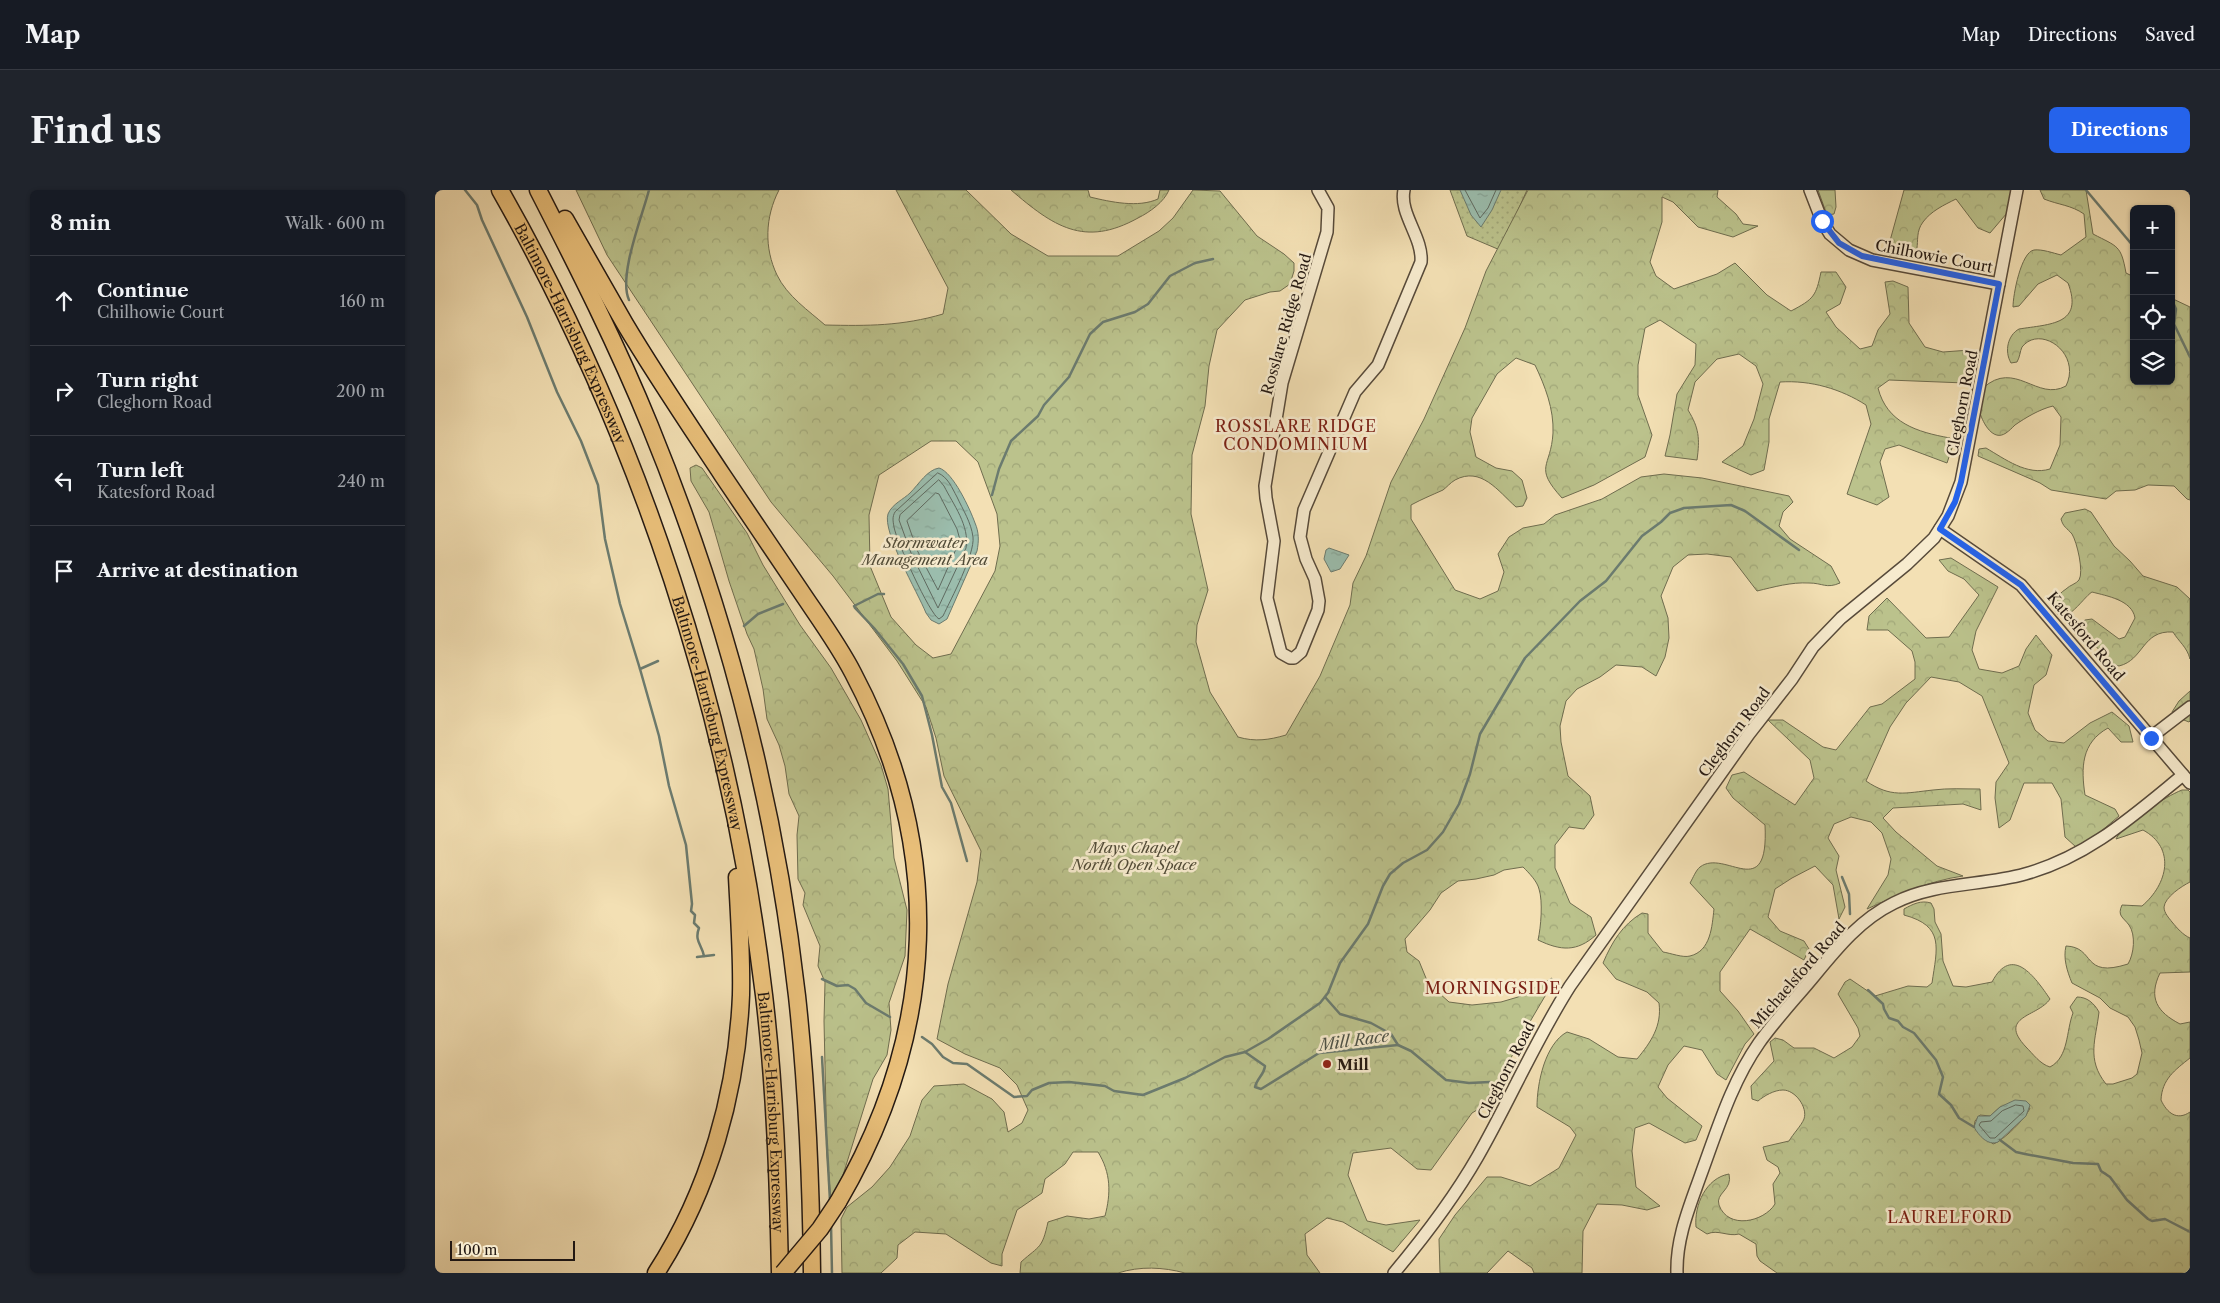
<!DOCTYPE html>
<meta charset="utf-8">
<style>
:root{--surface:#171b24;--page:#20242c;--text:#f1f3f6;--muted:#9ea1a6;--line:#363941;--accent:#2563eb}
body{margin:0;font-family:"Libre Caslon Text",serif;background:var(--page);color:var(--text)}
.controls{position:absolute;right:15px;top:15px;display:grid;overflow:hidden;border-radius:8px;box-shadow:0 1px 4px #0004}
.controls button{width:45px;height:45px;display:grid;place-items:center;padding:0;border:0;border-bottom:1px solid var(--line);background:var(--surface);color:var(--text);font:25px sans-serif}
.scale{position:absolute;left:15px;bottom:12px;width:125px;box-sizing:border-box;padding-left:5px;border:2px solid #231812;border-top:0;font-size:14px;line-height:18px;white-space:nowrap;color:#231812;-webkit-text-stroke:4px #f7ebce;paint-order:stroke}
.stop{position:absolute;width:15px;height:15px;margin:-11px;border:4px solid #2563eb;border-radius:50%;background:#fff}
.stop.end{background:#2563eb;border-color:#fff;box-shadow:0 1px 5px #0008}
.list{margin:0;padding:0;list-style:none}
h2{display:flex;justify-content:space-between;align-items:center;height:65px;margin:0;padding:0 20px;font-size:21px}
h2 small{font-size:16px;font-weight:400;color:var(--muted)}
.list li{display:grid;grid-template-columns:32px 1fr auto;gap:15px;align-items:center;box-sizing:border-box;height:90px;padding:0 20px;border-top:1px solid var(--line)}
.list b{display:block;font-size:19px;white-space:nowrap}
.list p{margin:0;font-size:16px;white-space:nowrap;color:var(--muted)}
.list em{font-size:16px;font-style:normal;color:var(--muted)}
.icon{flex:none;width:28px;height:28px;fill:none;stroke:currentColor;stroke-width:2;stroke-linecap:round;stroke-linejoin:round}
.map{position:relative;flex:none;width:1755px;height:1083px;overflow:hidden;border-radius:8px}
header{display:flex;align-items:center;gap:30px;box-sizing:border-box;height:70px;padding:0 25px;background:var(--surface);border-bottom:1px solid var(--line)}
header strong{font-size:24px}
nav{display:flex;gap:28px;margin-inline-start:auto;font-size:18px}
.intro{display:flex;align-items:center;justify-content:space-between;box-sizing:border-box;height:120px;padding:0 30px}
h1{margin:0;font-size:35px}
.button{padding:12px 22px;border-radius:8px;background:var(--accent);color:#fff;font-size:18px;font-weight:700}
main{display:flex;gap:30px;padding:0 30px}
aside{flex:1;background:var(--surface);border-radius:8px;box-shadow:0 1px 4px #0004}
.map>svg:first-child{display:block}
.green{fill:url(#green-dots);stroke:#6f6d4f}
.forest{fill:url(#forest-crowns);stroke:#6f6d4f;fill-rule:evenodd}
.water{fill:url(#water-ripples);stroke:#6b7b6f}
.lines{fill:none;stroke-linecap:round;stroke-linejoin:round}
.shore{stroke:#5f6a60;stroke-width:1}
.stream{stroke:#6b7b6f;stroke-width:2.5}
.minor-casing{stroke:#574a3a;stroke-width:14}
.highway-casing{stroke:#231812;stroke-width:19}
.minor{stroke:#f7ebce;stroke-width:11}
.highway{stroke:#eac07a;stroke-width:16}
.highway-bridge-casing{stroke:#231812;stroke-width:19;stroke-linecap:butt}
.highway-bridge{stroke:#eac07a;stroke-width:16}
.route{stroke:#2563eb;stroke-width:6}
.poi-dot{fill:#8f2418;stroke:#f7ebce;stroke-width:2}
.labels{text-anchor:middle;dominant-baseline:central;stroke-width:5;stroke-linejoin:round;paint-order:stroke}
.street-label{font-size:15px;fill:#231812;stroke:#f7ebce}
.park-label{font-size:15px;font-style:italic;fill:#514b37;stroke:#f7ebce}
.poi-label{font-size:15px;font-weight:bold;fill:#231812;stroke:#f7ebce;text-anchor:start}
.neighbourhood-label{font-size:16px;letter-spacing:1px;fill:#7a1f14;stroke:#f7ebce}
.water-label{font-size:16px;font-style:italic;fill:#4d5248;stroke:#f7ebce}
</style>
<header>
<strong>Map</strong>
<nav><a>Map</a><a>Directions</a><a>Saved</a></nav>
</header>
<div class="intro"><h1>Find us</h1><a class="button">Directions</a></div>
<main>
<aside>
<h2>8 min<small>Walk · 600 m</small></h2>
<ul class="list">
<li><svg class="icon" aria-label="ahead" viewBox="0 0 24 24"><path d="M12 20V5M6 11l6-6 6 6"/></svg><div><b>Continue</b><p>Chilhowie Court</p></div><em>160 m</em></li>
<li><svg class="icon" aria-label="right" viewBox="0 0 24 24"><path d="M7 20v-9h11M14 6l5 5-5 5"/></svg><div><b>Turn right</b><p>Cleghorn Road</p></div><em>200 m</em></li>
<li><svg class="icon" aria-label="left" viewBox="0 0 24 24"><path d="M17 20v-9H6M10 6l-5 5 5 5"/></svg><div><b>Turn left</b><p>Katesford Road</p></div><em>240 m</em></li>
<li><svg class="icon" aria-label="arrive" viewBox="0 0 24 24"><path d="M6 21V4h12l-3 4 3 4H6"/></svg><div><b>Arrive at destination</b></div></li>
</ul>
</aside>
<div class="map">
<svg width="1755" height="1083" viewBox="0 0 1755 1083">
<defs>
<pattern id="green-dots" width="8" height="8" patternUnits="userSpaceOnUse" patternTransform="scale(1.25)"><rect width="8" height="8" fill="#bbc28c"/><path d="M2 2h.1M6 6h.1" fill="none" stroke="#a0a678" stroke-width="1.8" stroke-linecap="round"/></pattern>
<pattern id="forest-crowns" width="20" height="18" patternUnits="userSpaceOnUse" patternTransform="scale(1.25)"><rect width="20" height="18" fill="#bbc28c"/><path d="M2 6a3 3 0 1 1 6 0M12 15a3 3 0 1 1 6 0" fill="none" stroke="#a0a678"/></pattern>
<pattern id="water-ripples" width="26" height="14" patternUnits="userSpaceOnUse" patternTransform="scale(1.25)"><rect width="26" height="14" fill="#9bbdad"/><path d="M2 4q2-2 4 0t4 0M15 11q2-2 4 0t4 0" fill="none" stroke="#85a294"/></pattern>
</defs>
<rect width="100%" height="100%" fill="#f3e0b4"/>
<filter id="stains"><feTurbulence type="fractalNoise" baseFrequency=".004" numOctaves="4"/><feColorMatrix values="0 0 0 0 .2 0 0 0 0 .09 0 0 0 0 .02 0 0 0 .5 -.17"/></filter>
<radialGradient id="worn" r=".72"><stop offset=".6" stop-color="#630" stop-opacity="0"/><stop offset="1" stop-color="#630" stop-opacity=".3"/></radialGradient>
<polygon class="green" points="1015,0 1092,0 1065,60 1032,46"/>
<g class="forest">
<path d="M141,0H344C330,27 329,58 342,85C352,106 374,121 390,135C433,136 467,136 508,124L513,98L461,0H531L576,44L613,66H683L724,41L738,28L758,0L785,1L822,46L849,64L859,73V81L855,94L845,101L835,102L810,110L782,140L774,176L770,216L757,265L756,324L773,400L762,435L761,452L775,502L803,547C820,552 834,550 851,545L885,486L915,415L918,393L931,366L956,292L989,229L1030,138L1051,81L1093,0H1283L1282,7L1301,24L1308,34L1323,36L1298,47L1263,37L1238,12L1227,7V32L1215,72L1221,86L1239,99L1282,84L1300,73L1332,105L1356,121C1379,109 1381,106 1386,82H1401L1411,97L1405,114L1391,122L1401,137L1425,159L1437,156L1443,140L1455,124L1450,92L1458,91L1473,97L1474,133L1490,157L1508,162L1535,160L1530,193L1454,190L1443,198C1452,233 1482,242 1515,248L1517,258L1512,273L1464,255L1450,259L1445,272L1454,307L1442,315L1412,304L1436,234L1431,215C1406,199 1376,190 1345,192L1334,229V252L1329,280L1316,285L1287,272L1308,256L1319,229L1328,194L1321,176L1304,164L1282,169L1260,192L1253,220C1264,238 1265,248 1262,270L1230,266L1235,245L1242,204L1260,175L1261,154L1225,130L1210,138L1203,175V205L1217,245L1210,267L1159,295L1127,308C1098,276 1116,278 1118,243C1119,219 1110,196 1100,175L1081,168L1062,184L1037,228L1035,242L1041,267L1061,278L1077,281L1087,290L1092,308L1088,316L1081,317C1063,301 1046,276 1020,290C1015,293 1012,297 1008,300C997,305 987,309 976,315V329L1020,400L1045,409L1063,401L1069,382L1063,364L1074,347L1088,338L1109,334L1120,325L1167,309L1206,287L1229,284L1267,288L1354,306L1358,312L1348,322L1344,336L1355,349L1396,376L1405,393C1391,399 1388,393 1374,393C1356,392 1339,397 1322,401L1296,367L1272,364L1253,365L1238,377L1226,406L1233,428L1234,448L1230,467L1221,486L1207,477L1181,475L1165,487L1142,499L1131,511L1125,536L1126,552L1133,586L1155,606L1159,625L1149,639L1134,637L1120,655V678L1135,713L1156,727L1161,745C1142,762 1126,761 1103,750C1106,737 1108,711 1104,699C1102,691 1094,683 1088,677L1069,680L1059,685L1041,689L1023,691L1006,703L995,720L970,749L972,762L984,771L993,793L1014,812L1037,815L1066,812L1083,807L1117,788L1113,801L1086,847L1055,912L1037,923L996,980L982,979L956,958L918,963L913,985L932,1031L951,1035L985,1030L958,1062L908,1032L892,1028L870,1044L872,1065L885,1083H750C728,1077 705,1076 683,1083H585L586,1072C605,1055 607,1059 613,1032L632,1026L654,1029L670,1026C676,1003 676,983 663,962H638L630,974L610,989L607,1003L582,1020L567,1064V1076L556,1073L511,1044L480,1042L463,1055L462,1068L446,1083H407L406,1029L412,1017L437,997L455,977L475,946L487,910L499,896L529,894L557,909L569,922L573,942L587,933L593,920L582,895L565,878L530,864L502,849L513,794L542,692L546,661L509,586L501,548L491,517L462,471L398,386L336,312L172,65ZM496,251H521L543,272L562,324L565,356L560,381L516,464L498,468L481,455L456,427L435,376L434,325L444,285Z"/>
<path d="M576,0H653L655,7C676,12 703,18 723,9L725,0H734C729,12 715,22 703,28C649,58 618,36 576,0Z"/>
<polygon points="1383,0 1400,0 1401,17 1399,24 1392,25"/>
<path d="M1469,0H1577L1572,23L1555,43L1543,38L1521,9C1509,15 1496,21 1488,32C1474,50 1497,73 1454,65L1453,58Z"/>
<path d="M1605,0H1651L1658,44C1683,57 1686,55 1691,83L1699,87V191H1736V108L1755,117V310L1752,309L1739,296L1713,295L1700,300L1681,301L1671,309L1616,300L1605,293L1543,266L1544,259L1551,258C1570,269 1592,286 1615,279L1625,255L1626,227L1618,216C1605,219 1590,228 1580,235C1577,238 1574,241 1571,243C1558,252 1548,233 1545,223C1542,214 1541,205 1548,198C1580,169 1602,212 1631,196C1647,163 1605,134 1587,157C1585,161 1585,167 1582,172L1576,173C1569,161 1573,145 1584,139C1615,134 1649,135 1633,93L1622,85L1603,94L1584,116L1578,117C1578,105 1586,62 1599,60C1607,59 1618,63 1626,65L1651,47L1649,24C1636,15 1624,15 1609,9Z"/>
<polygon points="261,275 267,278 312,343 328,375 365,435 396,478 426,530 446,575 453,599 459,668 472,720 470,766 454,813 456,840 452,865 438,889 408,985 396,1010 392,966 389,831 390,792 383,776 385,756 368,715 370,703 363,689 362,645 364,626 354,604 350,576 344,555 332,529 328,499 319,459 312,444 294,391 274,322 256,291 255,278"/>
<path d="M1650,319L1656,322L1679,356L1695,371L1708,386L1742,397L1755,409V469C1752,457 1744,452 1738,442C1707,440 1709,470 1684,476L1678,474L1646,441L1645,434L1650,430L1657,429L1684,449L1690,447L1700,428C1697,410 1672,406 1657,402C1647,408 1626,445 1617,413C1621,408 1626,402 1631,399C1635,395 1641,394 1644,390C1649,382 1642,352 1637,344C1632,338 1628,337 1626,329L1630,323Z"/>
<path d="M1516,368L1563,397L1541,441L1537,460L1544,479L1567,483L1584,476L1591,459L1601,445L1617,465L1611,485L1599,495L1593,523L1600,540L1613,551L1629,553L1655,533L1677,522L1694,536L1698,552H1686L1673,538C1646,553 1646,578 1650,605L1680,619L1684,626L1664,643L1641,657L1630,647L1626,609L1617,593H1589L1575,630L1564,638L1560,608L1561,592L1574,573L1547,506L1524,492L1496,487L1471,513L1455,537L1431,591C1456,608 1470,603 1498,600C1513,598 1529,599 1545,599L1546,620L1528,614L1458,618L1448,628L1461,642L1502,676L1528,686C1493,691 1463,705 1432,719L1453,685L1456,669L1447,643L1436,632L1416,627L1399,634L1393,648L1404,666L1401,680L1410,717L1404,729L1398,695L1380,676L1357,688L1340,699L1333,727L1345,741L1369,751L1374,759L1369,770L1315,739L1285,782V801L1303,821L1319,844L1310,854L1291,890L1282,884L1267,860L1249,856L1233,875L1223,897L1232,908L1267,936L1261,950L1250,953L1214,933L1200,938L1197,961L1201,997L1225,1016L1212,1020L1187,1015L1162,1014L1148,1041L1147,1083H1099L1097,1078L1073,1061L1052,1083H1005L1004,1049L1020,1025L1052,987H1066L1095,996L1124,978L1141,945L1135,937L1102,917C1102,893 1110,854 1132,842L1154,849L1183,867L1202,869C1216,852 1227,836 1224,813L1212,802L1181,789L1168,773C1177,752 1187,735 1207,723L1213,724V743L1228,762C1235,763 1248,768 1255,766C1276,761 1277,736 1279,719L1255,693C1258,688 1261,680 1265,677C1290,658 1334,715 1330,635L1298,608L1291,598L1297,585L1309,582L1360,615L1379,588L1375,570L1333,530H1348L1388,557L1401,560L1435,517L1447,514L1480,489V472L1477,461L1453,440H1432L1434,426L1452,408L1491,448L1514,447L1544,405L1529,389L1513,381L1504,370Z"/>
<polygon points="1755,501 1755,531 1754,532 1741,527 1737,522 1744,511"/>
<path d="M1747,600H1753L1755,602V692C1747,696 1730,707 1729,717C1729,723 1734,728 1737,732C1742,738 1748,745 1755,748V782L1725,783C1713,808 1722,822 1745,834L1755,832V868C1740,880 1727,889 1726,910C1732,923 1742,931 1755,922V1083H1342L1325,1071L1322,1066L1321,1054L1304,1044C1293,1047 1283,1039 1272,1044L1261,1037C1259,1015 1271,988 1294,984C1298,1000 1280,1003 1284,1015C1293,1040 1329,1032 1340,1014L1338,994L1345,983L1343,977L1332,970L1328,957L1354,951C1358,944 1366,936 1369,929C1373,917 1360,900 1348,900C1339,900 1329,906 1323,911L1317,909L1316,896L1339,871L1335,852L1340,848L1348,850L1359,858H1379L1399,868L1417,857L1425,846L1423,838L1403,804L1410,792L1415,789L1440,806L1473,796L1492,797L1497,793C1502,758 1510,736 1469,725V719C1478,714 1486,710 1496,713L1499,719L1500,732L1506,744L1508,771L1518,796L1531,797L1557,792C1577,754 1600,787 1615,809C1603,827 1562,826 1591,857C1598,864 1605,874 1615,877C1634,867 1631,841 1638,823L1635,817L1642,807C1652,807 1659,813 1664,822C1661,849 1651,869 1671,894H1678L1697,888L1702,884L1707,863L1704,850L1700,837L1693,827L1675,818L1665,808L1637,793C1632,781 1628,768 1631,756C1661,757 1646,789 1693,774C1699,764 1701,745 1694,735C1688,727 1682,726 1687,715L1707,716C1733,694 1741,658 1708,640L1681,649C1688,634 1731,606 1747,600ZM1565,917L1595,918C1591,928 1568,951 1558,954L1539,937L1540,931L1545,925L1555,926Z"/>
</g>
<g class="water">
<polygon points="1025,0 1066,0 1057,20 1046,37 1036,25"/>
<path d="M504,278C518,282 535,319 540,333C544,342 544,351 542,361L512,429L504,434L496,430L491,423C483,403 447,342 453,324C457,314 469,309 475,303C484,294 492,280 504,278Z"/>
<polygon points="894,358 914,365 905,379 896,382 889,369 891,360"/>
<path d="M1580,910L1591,911L1595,915L1591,926L1563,952C1553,956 1544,946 1539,937L1543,926H1555L1565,917Z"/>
</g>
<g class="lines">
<g class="shore">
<polyline points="1030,0 1045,28 1053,18 1061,0"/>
<path d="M503,283C513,287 517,298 522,307C528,320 536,332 538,347C540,364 516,409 508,426L504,429C495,425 461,350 459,337C458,331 457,327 460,322Z"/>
<path d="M504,290L509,296C518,314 535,336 531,358L503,418L476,363L464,330L465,325Z"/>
<polygon points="501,303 504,304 522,339 525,350 503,400 482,360 472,331"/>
<polygon points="1581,915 1588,916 1589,921 1560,948 1555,948 1544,935 1546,932 1556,931 1567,921"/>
</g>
<g class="stream">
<polyline points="30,0 42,15 47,30 92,127 122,202 146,251 163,295 170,349 185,414 205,479"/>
<polyline points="1651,0 1699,57"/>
<polyline points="1736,108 1741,119 1739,134 1755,167"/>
<path d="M194,110C183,86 207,27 214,0"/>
<polyline points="557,305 564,279 576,251 603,226 609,215 634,187 655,144 668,132 700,122 713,114 735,86 760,73 778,69"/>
<polyline points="449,404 443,404 419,416 420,418 439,438 468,474 487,506 497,545 507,597 516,613 532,671"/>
<polyline points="309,436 323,424 348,414"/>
<path d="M223,471L205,479L224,546L234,596L251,655L257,714L256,721L260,725L259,733L264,738C259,751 267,755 269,766"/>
<polyline points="1407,687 1414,704 1415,724"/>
<polyline points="262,767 279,765"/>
<polyline points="387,789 402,796 413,795 420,799 431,813 455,827"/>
<polyline points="1433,800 1448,814 1449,819 1454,828 1463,831 1468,837 1479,843 1501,870 1508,887 1504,904 1516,915 1524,928 1539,937"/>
<polyline points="890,807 905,824 936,833 956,844 963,855 976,861 1011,890 1034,893 1055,892"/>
<polyline points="487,847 497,854 508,867 518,873 532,874 579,907 592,906 597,900 614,893 634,892 670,896 679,901 708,905 750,888 790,867 810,862 833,849 885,813 893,803 905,773 933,734 948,696 955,684 968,673 992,660 1008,642 1024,614 1035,584 1045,544 1090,468 1145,411 1171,391 1207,346 1226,332 1235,323 1249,318 1296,315 1310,321 1364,360"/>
<path d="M810,862L830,876C829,885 822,888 820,897L826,899L884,863L963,855"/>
<polyline points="387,867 395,1011"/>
<polyline points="1565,950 1581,962 1590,964 1638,973 1663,974 1666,981 1675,987 1692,1010 1713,1029 1717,1031 1730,1029 1755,1042"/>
<polyline points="396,1034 397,1083"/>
</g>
<defs>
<g id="minor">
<path d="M883,0L893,18L892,42L847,193L830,296L831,308L839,351L832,408L846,463L855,468H859L866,462L883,420L884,411L880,389L871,369L865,347L869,320L920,202L943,175L986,72C988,47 964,24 969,0"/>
<polyline points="1375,0 1387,31 1395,44 1414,60 1437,70 1564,94"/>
<polyline points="1505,339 1586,395 1755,593"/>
<polyline points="1716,547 1755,517"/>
<path d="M959,1083C990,1046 1019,1008 1043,966C1075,910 1100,851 1135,796L1314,544L1357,489L1378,457L1406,428L1472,374L1499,348L1513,326L1526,292L1582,0"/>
<path d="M1242,1083C1241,1049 1254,1018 1265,987C1282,941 1296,893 1324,853C1341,829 1362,807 1380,785C1403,757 1426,729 1459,713C1500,692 1547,696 1590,684C1653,667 1699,625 1748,585"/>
</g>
<g id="highway">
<path id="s1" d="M65,0C205,246 296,524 329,805C340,897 343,990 345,1083"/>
<path d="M103,0C143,78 182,155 215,236C289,417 340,611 362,806C372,898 376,990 377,1083"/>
<path d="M130,29C150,64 170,99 190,134C221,186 255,236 288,286C314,324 339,362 365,400C383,427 403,454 418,483C511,659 503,841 403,1012"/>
<path d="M221,1083C274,1001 302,903 306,805C307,766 304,726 302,687"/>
</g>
</defs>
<use href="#minor" class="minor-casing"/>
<use href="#highway" class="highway-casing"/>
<use href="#minor" class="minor"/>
<use href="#highway" class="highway"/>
<defs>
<polyline id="highway-bridge" points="348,1083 385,1039 403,1012"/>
</defs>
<use href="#highway-bridge" class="highway-bridge-casing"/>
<use href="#highway-bridge" class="highway-bridge"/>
</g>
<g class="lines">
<polyline class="route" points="1387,31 1404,53 1427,66 1564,94 1526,292 1520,312 1505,339 1586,395 1716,548"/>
</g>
<circle class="poi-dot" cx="892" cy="874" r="5"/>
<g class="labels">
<g class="street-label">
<text transform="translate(1499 66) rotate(11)">Chilhowie Court</text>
<text transform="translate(851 134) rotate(-74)">Rosslare Ridge Road</text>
<text stroke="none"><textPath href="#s1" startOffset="160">Baltimore-Harrisburg Expressway</textPath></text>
<text transform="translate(1527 213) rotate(-79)">Cleghorn Road</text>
<text transform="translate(1651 446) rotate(50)">Katesford Road</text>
<text stroke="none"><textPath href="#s1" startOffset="565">Baltimore-Harrisburg Expressway</textPath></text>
<text transform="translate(1299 542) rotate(-53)">Cleghorn Road</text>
<text transform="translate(1363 785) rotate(-49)">Michaelsford Road</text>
<text transform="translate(1071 880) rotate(-63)">Cleghorn Road</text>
<text stroke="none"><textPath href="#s1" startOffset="970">Baltimore-Harrisburg Expressway</textPath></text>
</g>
<g class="park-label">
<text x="490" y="352">Stormwater<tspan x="490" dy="17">Management Area</tspan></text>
<text x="699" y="657">Mays Chapel<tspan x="699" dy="17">North Open Space</tspan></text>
</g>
<g class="poi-label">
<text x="902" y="874">Mill</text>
</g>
<g class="neighbourhood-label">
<text x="861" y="236">ROSSLARE RIDGE<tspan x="861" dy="18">CONDOMINIUM</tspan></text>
<text x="1058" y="798">MORNINGSIDE</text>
<text x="1515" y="1027">LAURELFORD</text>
</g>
<g class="water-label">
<text transform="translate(919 850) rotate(-8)">Mill Race</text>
</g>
</g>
<rect width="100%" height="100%" filter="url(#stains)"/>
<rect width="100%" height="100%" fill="url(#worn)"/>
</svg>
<div class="controls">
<button>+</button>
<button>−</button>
<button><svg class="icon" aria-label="locate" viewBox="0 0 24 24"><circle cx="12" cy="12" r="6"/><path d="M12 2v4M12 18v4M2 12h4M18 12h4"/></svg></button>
<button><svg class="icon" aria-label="layers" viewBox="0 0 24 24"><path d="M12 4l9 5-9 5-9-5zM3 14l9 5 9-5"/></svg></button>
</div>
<div class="scale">100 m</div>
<div class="stop" style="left:1387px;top:31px"></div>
<div class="stop end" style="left:1716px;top:548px"></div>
</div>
</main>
